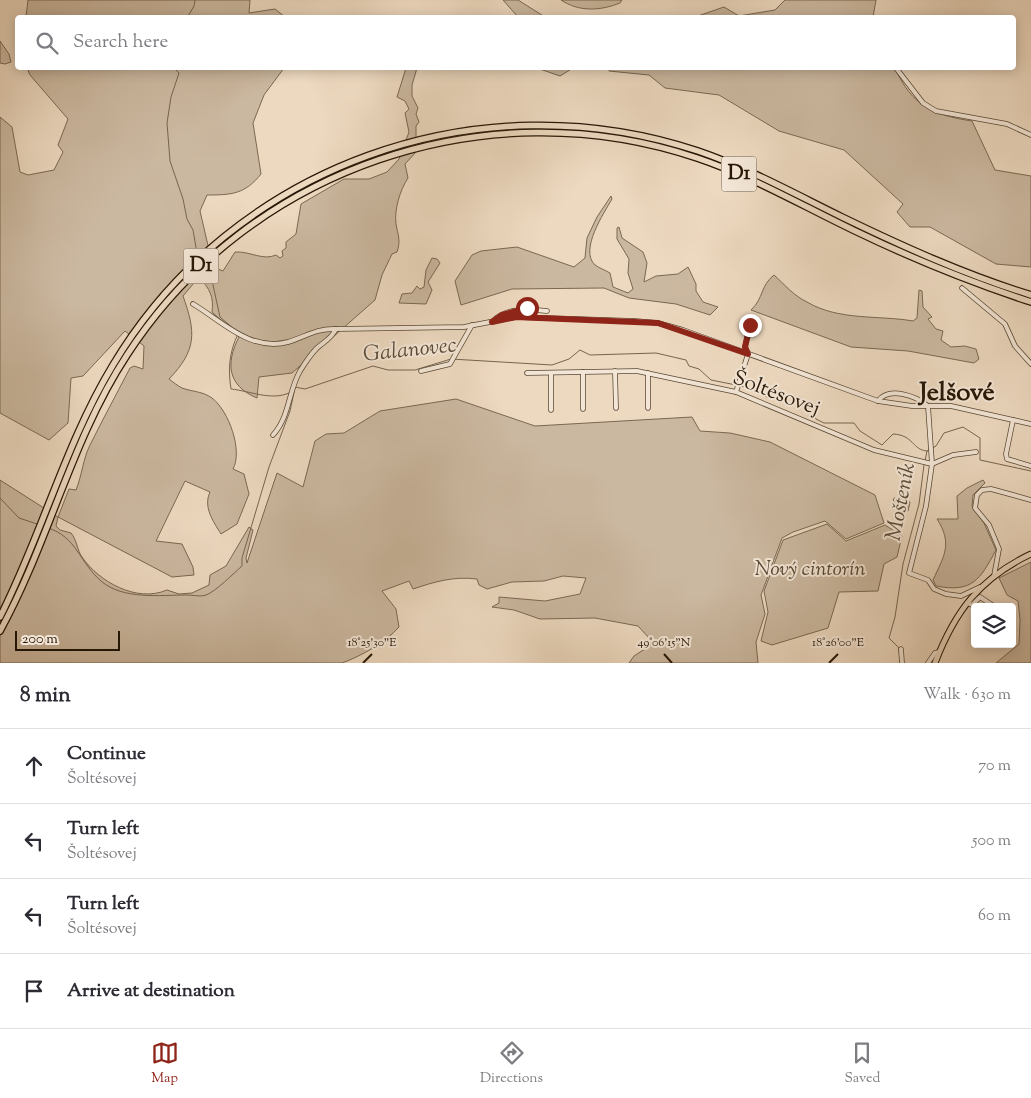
<!DOCTYPE html>
<meta charset="utf-8">
<style>
:root{--surface:#fff;--page:#f7f7f7;--text:#2b2b33;--muted:#7c7c81;--line:#e1e1e2;--accent:#8f2418}
body{margin:0;font-family:"Sorts Mill Goudy",serif;background:var(--page);color:var(--text)}
.controls{position:absolute;right:15px;bottom:15px;display:grid;overflow:hidden;border-radius:5px;box-shadow:0 2px 12px #0003}
.controls button{width:45px;height:45px;display:grid;place-items:center;padding:0;border:0;border-bottom:1px solid var(--line);background:var(--surface);color:var(--text);font:25px sans-serif}
.scale{position:absolute;left:15px;bottom:12px;width:105px;box-sizing:border-box;padding-left:5px;border:2px solid #271705;border-top:0;font-size:14px;line-height:18px;white-space:nowrap;color:#271705;-webkit-text-stroke:4px #f3e6d6;paint-order:stroke}
.stop{position:absolute;width:15px;height:15px;margin:-11px;border:4px solid #8f2418;border-radius:50%;background:#fff}
.stop.end{background:#8f2418;border-color:#fff;box-shadow:0 1px 5px #0008}
.list{margin:0;padding:0;list-style:none}
h2{display:flex;justify-content:space-between;align-items:center;height:65px;margin:0;padding:0 20px;font-size:21px}
h2 small{font-size:16px;font-weight:400;color:var(--muted)}
.list li{display:grid;grid-template-columns:32px 1fr auto;gap:15px;align-items:center;box-sizing:border-box;height:75px;padding:0 20px;border-top:1px solid var(--line)}
.list b{display:block;font-size:19px;white-space:nowrap}
.list p{margin:0;font-size:16px;white-space:nowrap;color:var(--muted)}
.list em{font-size:16px;font-style:normal;color:var(--muted)}
.icon{flex:none;width:28px;height:28px;fill:none;stroke:currentColor;stroke-width:2;stroke-linecap:round;stroke-linejoin:round}
.map{position:relative;flex:none;width:1031px;height:663px;overflow:hidden}
.search{position:absolute;background:var(--surface);box-shadow:0 2px 12px #0003;left:15px;right:15px;top:15px;height:55px;display:flex;align-items:center;gap:12px;box-sizing:border-box;padding:0 18px;border-radius:5px;color:var(--muted);font-size:19px}
.sheet{height:365px;background:var(--surface)}
nav{display:flex;justify-content:space-around;align-items:center;box-sizing:border-box;height:70px;border-top:1px solid var(--line);background:var(--surface);font-size:14px;color:var(--muted)}
nav a{display:grid;justify-items:center;gap:2px}
nav .on{color:var(--accent)}
.map>svg:first-child{display:block}
.green{fill:#cbb8a0;stroke:#796852}
.lines{fill:none;stroke-linecap:round;stroke-linejoin:round}
.stream{stroke:#76644f;stroke-width:1}
.minor-casing{stroke:#584834;stroke-width:5.5}
.major-casing{stroke:#271705;stroke-width:7}
.highway-casing{stroke:#271705;stroke-width:8}
.minor{stroke:#f3e6d6;stroke-width:4}
.major{stroke:#edd9c0;stroke-width:5}
.highway{stroke:#edd9c0;stroke-width:5.5}
.route{stroke:#8f2418;stroke-width:6}
.ticks{fill:none;stroke:#271705;stroke-width:2}
.labels{text-anchor:middle;dominant-baseline:central;stroke-width:4;stroke-linejoin:round;paint-order:stroke}
.shield{fill:#f3e6d6;stroke:#645544;stroke-width:1}
.shield-label{font-size:20px;font-weight:bold;fill:#271705}
.street-label{font-size:21px;fill:#271705;stroke:#f3e6d6}
.park-label{font-size:21px;font-style:italic;fill:#584734;stroke:#f3e6d6}
.water-label{font-size:22px;font-style:italic;fill:#5b4a36;stroke:#f3e6d6}
.district-label{font-size:26px;font-weight:bold;fill:#271705;stroke:#f3e6d6}
.ticks-label{font-size:12px;text-anchor:middle;fill:#271705;stroke:#f3e6d6;stroke-width:4;stroke-linejoin:round;paint-order:stroke}
</style>
<div class="map">
<svg width="1031" height="663" viewBox="0 0 1031 663">
<rect width="100%" height="100%" fill="#edd9c0"/>
<filter id="stains"><feTurbulence type="fractalNoise" baseFrequency=".004" numOctaves="4"/><feColorMatrix values="0 0 0 0 .2 0 0 0 0 .09 0 0 0 0 .02 0 0 0 .5 -.17"/></filter>
<radialGradient id="worn" r=".72"><stop offset=".6" stop-color="#630" stop-opacity="0"/><stop offset="1" stop-color="#630" stop-opacity=".3"/></radialGradient>
<g class="green">
<polygon points="28,0 250,0 249,13 275,9 285,17 26,17"/>
<polygon points="503,0 518,0 545,17 518,17"/>
<path d="M561,0H622L620,3C600,11 579,12 561,0Z"/>
<polygon points="785,0 876,0 873,17 695,17 724,7 739,16 775,10"/>
<polygon points="0,41 9,54 11,62 5,64 0,63"/>
<path d="M27,68H284L264,95L253,123L261,174C245,194 232,195 207,195L200,211L213,267L223,271L235,252C250,251 263,261 276,255L280,258L283,256L282,251L286,248V242L296,234L301,204L344,179H369L387,172L399,159L409,132L405,113L409,109L405,101L397,97L406,68H417L412,85V96L418,108L416,114L419,122L416,126V152L405,164L408,178C400,190 394,210 396,224C398,235 401,241 397,252L392,254L382,275L375,300L292,373L259,377L257,398C228,386 225,364 239,337L212,312C214,297 210,289 199,277L183,296C196,332 197,350 169,379C173,382 178,386 182,388C193,392 202,391 212,398C229,411 243,451 233,469L244,474L249,494L237,524L221,534C213,521 203,507 210,492L185,481L156,541L182,544L193,567L194,575L172,577L58,517L56,526L60,530L71,533C77,540 77,550 82,557C99,582 137,603 167,590L179,594L192,593L209,585L210,575L226,566L249,527L253,530L246,558L247,563L277,473L303,487L315,441L326,434L344,433L380,411L456,399L535,426L692,417L700,431L730,433L770,442L875,495L884,523L846,539L825,521L793,532L782,538L761,595L765,614L756,642L758,663H629L634,656L651,645L650,639L638,626L595,618L540,619L514,610L492,607L499,603V597L545,601L580,594L586,578L563,576L544,581L512,582L487,589L479,585L477,579C453,576 434,582 413,589L409,581L382,591L396,609L399,627C385,643 361,656 342,663H0V480L58,517L69,489L76,490C82,475 83,459 90,445C103,419 117,393 130,368L134,366L143,369L144,346L125,331L83,376L71,378L68,423L49,440L0,413V117L12,127L20,172L28,175L54,170L63,152L58,145L68,119L30,75Z"/>
<polygon points="537,68 573,68 560,76"/>
<path d="M609,68H895C912,106 933,115 972,121L995,170L1031,176V267L996,264L930,227H910L897,212L903,204L844,150L779,131L719,95L665,88L649,75L609,71Z"/>
<path d="M611,196L612,199C604,213 579,250 595,265C599,268 605,270 610,273L613,287L628,293L633,289L628,273L629,259L617,239V228L619,227L622,238L643,252L647,263L644,282L656,276L678,274L688,267L696,284V291L703,302L718,307L710,315L676,304L629,298L604,288L512,289L461,305L455,281L472,255L481,251L517,247L574,267L585,258L587,238L597,217Z"/>
<polygon points="432,258 437,259 440,263 428,282 432,290 426,304 399,303 402,294 412,293 417,286 420,289 424,287 426,270"/>
<path d="M774,275C784,284 794,296 807,302C839,321 879,315 913,321L917,318L919,290L922,291L923,307L932,317L928,319L936,329L943,331L941,340L951,347L965,346L976,349L979,359L974,363L908,351L851,347L751,310C764,298 760,286 774,275Z"/>
<path d="M983,480L985,483L973,495L972,506L984,523L996,550C980,580 972,593 936,586L933,580C944,556 953,544 937,519H958L957,496L967,488Z"/>
<polygon points="894,498 910,502 908,511 892,507"/>
<polygon points="827,524 846,541 885,525 902,536 897,557 884,564 878,591 839,592 828,628 772,645 761,641 768,612 764,591 783,540"/>
<polygon points="1031,562 1031,663 996,663 1019,644 1020,620 1018,601 1007,595 999,578"/>
</g>
<g class="lines">
<g class="stream">
<polyline points="187,18 194,6 195,0"/>
<polyline points="174,68 179,73 171,97 167,123 170,161 183,199 187,219 193,230 198,259"/>
<polyline points="202,272 211,276 220,317 235,330"/>
<path d="M238,334C229,352 228,370 231,389C250,391 271,401 289,393"/>
<path d="M740,386L753,388L768,398L794,396L802,398L811,409L816,419L824,423H854L860,431L882,445L893,434C914,435 912,450 927,451"/>
<polyline points="295,387 305,389 373,366 388,370 415,370 451,359 552,365 569,359 580,350 590,355 656,353 686,360 689,366 699,369 711,380 736,385"/>
<polyline points="925,461 927,451 936,446 944,433 963,427 980,438 980,460 1031,471"/>
<polyline points="0,498 19,518 37,524"/>
<path d="M48,528C77,537 79,562 101,581C123,600 160,595 187,595C192,595 201,597 206,595C215,592 234,573 242,566V558L269,467L290,411L295,388"/>
<polyline points="900,663 899,648 889,638 895,617 903,564 919,504 924,465"/>
</g>
<defs>
<g id="minor">
<polyline points="896,68 923,103 936,111 1007,124 1031,135"/>
<polyline points="962,288 1005,324 1015,346 1031,364"/>
<path d="M193,304C222,321 250,352 288,342C305,337 317,328 336,329C332,338 324,342 317,348C311,354 305,363 300,371C288,392 290,416 273,435"/>
<path d="M492,322C505,307 529,309 547,311"/>
<polyline points="336,329 464,327 516,317 635,321 658,323 683,330 878,401 912,406 951,406 1031,424"/>
<polyline points="421,371 450,364 472,325"/>
<polyline points="615,371 616,408"/>
<polyline points="583,372 583,409"/>
<polyline points="527,373 637,371 736,392 874,450 932,464 953,455 976,452"/>
<polyline points="551,373 551,410"/>
<polyline points="648,373 648,408"/>
<polyline points="736,392 748,354 745,347 750,325"/>
<path d="M878,401C889,386 916,396 928,406L932,464L926,506L909,573L928,580L934,589L946,594L961,596L980,587"/>
<polyline points="1013,420 1006,454 1007,459 1031,466"/>
<polyline points="994,576 999,549 989,525 975,508 977,495 982,490 991,489 1031,500"/>
<polyline points="967,603 972,605 980,597 995,607"/>
<polyline points="901,649 902,663"/>
<polyline points="928,663 935,653 939,652"/>
</g>
<path id="major" d="M935,663C955,611 980,578 1031,554"/>
<g id="highway">
<path d="M0,617C42,535 65,444 113,365C233,165 478,78 698,151C748,168 795,194 842,217C904,247 966,275 1031,295"/>
<path d="M0,631C49,542 71,440 127,355C248,168 487,87 697,158C751,176 801,205 853,230C911,258 970,282 1031,302"/>
</g>
</defs>
<use href="#minor" class="minor-casing"/>
<use href="#major" class="major-casing"/>
<use href="#highway" class="highway-casing"/>
<use href="#minor" class="minor"/>
<use href="#major" class="major"/>
<use href="#highway" class="highway"/>
</g>
<g class="lines">
<polyline class="route" points="527,308 502,315 492,322 516,317 658,323 748,354 745,347 750,325"/>
</g>
<path class="ticks" d="M664,654L672,663M363,663L372,654M829,663L838,654"/>
<g class="labels">
<g class="shield">
<rect x="721.5" y="156.5" width="35" height="35" rx="4"/>
<rect x="183.5" y="248.5" width="35" height="35" rx="4"/>
</g>
<g class="shield-label">
<text x="739" y="174">D1</text>
<text x="201" y="266">D1</text>
</g>
<g class="street-label">
<text transform="translate(776 394) rotate(21)">Šoltésovej</text>
</g>
<g class="park-label">
<text x="810" y="570">Nový cintorín</text>
</g>
<g class="water-label">
<text transform="translate(410 351) rotate(-6)">Galanovec</text>
<text transform="translate(902 502) rotate(-79)">Mošteník</text>
</g>
<g class="district-label">
<text x="957" y="393">Jelšové</text>
</g>
</g>
<g class="ticks-label">
<text x="664" y="646">49°06'15"N</text>
<text x="372" y="646">18°25'30"E</text>
<text x="838" y="646">18°26'00"E</text>
</g>
<rect width="100%" height="100%" filter="url(#stains)"/>
<rect width="100%" height="100%" fill="url(#worn)"/>
</svg>
<div class="controls">
<button><svg class="icon" aria-label="layers" viewBox="0 0 24 24"><path d="M12 4l9 5-9 5-9-5zM3 14l9 5 9-5"/></svg></button>
</div>
<div class="scale">200 m</div>
<div class="stop" style="left:527px;top:308px"></div>
<div class="stop end" style="left:750px;top:325px"></div>
<div class="search"><svg class="icon" aria-label="search" viewBox="0 0 24 24"><circle cx="10" cy="10" r="6"/><path d="M15 15l6 6"/></svg>Search here</div>
</div>
<section class="sheet">
<h2>8 min<small>Walk · 630 m</small></h2>
<ul class="list">
<li><svg class="icon" aria-label="ahead" viewBox="0 0 24 24"><path d="M12 20V5M6 11l6-6 6 6"/></svg><div><b>Continue</b><p>Šoltésovej</p></div><em>70 m</em></li>
<li><svg class="icon" aria-label="left" viewBox="0 0 24 24"><path d="M17 20v-9H6M10 6l-5 5 5 5"/></svg><div><b>Turn left</b><p>Šoltésovej</p></div><em>500 m</em></li>
<li><svg class="icon" aria-label="left" viewBox="0 0 24 24"><path d="M17 20v-9H6M10 6l-5 5 5 5"/></svg><div><b>Turn left</b><p>Šoltésovej</p></div><em>60 m</em></li>
<li><svg class="icon" aria-label="arrive" viewBox="0 0 24 24"><path d="M6 21V4h12l-3 4 3 4H6"/></svg><div><b>Arrive at destination</b></div></li>
</ul>
</section>
<nav>
<a class="on"><svg class="icon" aria-label="map" viewBox="0 0 24 24"><path d="M3 6l6-2 6 2 6-2v14l-6 2-6-2-6 2zM9 4v14M15 6v14"/></svg>Map</a>
<a><svg class="icon" aria-label="directions" viewBox="0 0 24 24"><path d="M12 3l9 9-9 9-9-9zM9 14v-3h6M13 9l2 2-2 2"/></svg>Directions</a>
<a><svg class="icon" aria-label="saved" viewBox="0 0 24 24"><path d="M7 4h10v16l-5-4-5 4z"/></svg>Saved</a>
</nav>
